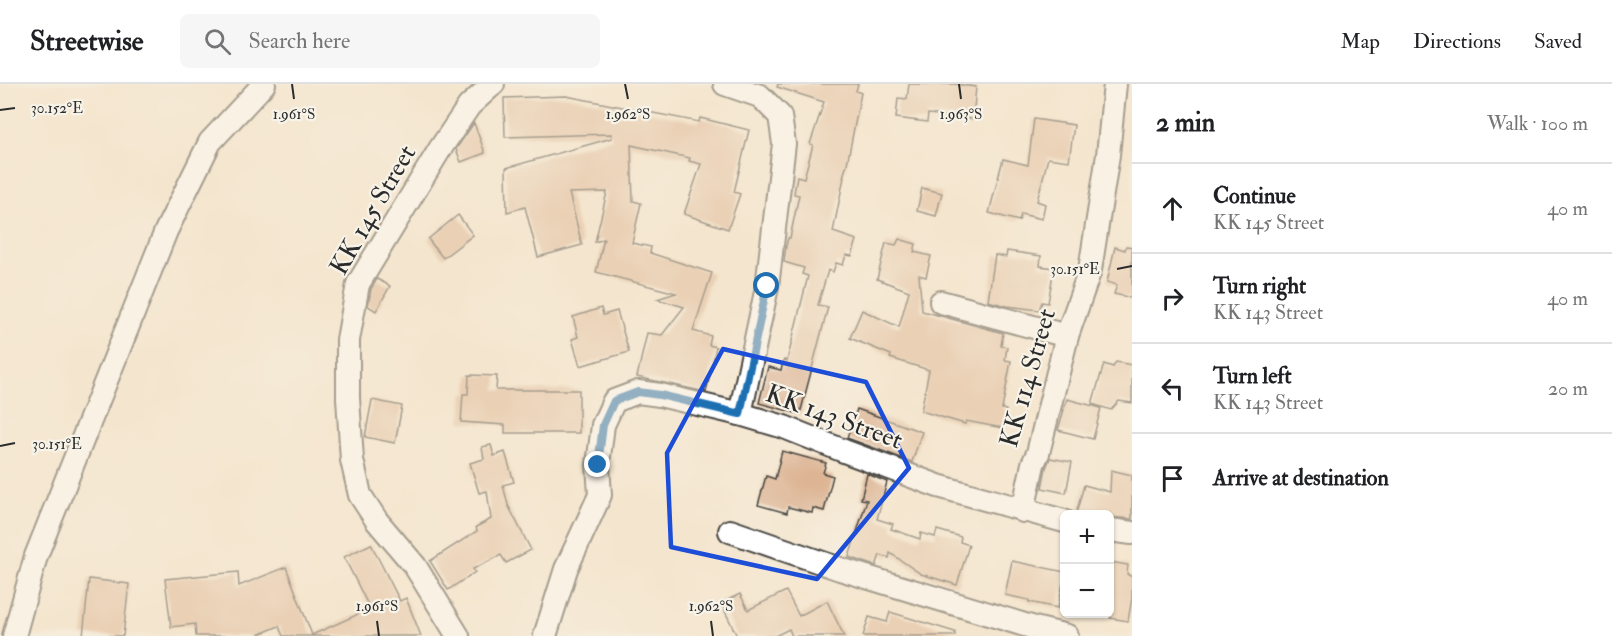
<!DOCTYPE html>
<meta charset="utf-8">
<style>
:root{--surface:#fff;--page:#f6f6f6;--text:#202124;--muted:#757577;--line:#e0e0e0}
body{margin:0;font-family:"IM FELL Double Pica",serif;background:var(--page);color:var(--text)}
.controls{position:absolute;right:18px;bottom:18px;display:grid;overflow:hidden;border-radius:9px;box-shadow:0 2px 4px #0004}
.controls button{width:54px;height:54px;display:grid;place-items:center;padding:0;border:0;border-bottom:2px solid var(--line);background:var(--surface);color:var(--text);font:30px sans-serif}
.stop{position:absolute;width:18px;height:18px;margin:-14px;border:4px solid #1f6fb2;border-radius:50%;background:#fff}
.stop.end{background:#1f6fb2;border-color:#fff;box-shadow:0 2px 6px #0008}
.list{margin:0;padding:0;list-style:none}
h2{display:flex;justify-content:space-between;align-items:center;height:78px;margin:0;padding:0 24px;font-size:26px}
h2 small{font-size:20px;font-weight:400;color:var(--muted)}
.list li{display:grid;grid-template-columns:39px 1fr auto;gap:18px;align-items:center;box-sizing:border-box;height:90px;padding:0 24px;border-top:2px solid var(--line)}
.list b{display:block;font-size:22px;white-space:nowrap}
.list p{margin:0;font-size:20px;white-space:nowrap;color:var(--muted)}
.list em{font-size:20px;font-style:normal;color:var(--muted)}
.icon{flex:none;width:33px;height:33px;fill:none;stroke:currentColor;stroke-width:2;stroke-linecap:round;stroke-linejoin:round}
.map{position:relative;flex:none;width:1132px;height:552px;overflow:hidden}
header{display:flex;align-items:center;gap:36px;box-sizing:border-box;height:84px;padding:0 30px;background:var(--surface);border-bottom:2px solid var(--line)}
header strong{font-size:28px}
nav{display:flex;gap:33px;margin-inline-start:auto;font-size:21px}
.search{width:420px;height:54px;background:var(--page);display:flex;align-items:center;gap:15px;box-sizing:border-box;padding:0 21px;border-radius:9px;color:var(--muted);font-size:22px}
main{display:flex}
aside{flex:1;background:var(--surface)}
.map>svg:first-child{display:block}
.building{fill:#ddb594}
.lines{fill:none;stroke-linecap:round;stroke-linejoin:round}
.minor-casing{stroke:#494743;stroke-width:26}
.minor{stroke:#fff;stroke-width:22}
.route{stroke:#1f6fb2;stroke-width:8}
.marked{fill:none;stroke:#1d4ed8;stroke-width:4.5;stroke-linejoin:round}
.ticks{fill:none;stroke:#2b2b2b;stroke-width:2}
.labels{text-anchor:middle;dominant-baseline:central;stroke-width:4.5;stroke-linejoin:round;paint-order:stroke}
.street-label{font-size:26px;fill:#2b2b2b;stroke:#f7f3e8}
.ticks-label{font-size:15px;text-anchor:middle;fill:#2b2b2b;stroke:#f7f3e8;stroke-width:4.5;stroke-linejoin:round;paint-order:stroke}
</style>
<header>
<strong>Streetwise</strong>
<div class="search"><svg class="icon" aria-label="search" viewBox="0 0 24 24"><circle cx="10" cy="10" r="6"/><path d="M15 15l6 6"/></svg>Search here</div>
<nav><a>Map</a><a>Directions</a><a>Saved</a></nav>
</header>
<main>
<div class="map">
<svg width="1132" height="552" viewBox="0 0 1132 552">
<rect width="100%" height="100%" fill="#f7f3e8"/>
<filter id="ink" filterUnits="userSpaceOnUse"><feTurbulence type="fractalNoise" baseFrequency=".0167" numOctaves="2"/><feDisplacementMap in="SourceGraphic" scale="12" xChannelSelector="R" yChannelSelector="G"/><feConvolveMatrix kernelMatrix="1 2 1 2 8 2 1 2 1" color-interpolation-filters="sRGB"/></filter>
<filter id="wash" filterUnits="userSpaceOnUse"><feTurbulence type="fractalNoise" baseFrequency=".008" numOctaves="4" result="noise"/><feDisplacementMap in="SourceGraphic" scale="24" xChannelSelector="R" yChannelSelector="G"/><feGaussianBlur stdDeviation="1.35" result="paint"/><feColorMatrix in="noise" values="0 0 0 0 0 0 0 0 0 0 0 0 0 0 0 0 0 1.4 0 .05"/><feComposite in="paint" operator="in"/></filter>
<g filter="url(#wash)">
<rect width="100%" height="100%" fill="#f4e5ce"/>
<g id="blocks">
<g class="building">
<polygon points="778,0 858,0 856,7 861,9 847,80 843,93 844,93 833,148 857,156 852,172 846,171 843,181 836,179 833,188 828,186 818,221 828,223 800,330 759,319 768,283 781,286 784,276 787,277 808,192 802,190 804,184 784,178 786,162 788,154 790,154 799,111 794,110 797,92 804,94 813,61 810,60 824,18 777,3"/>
<polygon points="909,0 955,0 976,3 973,35 928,30 927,38 896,34 898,14 907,15"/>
<polygon points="566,12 699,38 700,34 749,46 734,108 740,110 728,145 684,130 701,80 689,77 690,74 631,61 633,117 641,119 632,159 651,163 650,169 712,189 693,247 711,252 709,261 716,263 706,308 637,293 647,249 662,251 684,223 657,215 676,209 596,188 604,155 595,158 607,108 569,109 582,161 538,173 525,123 507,128 506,84 612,54 611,50 505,53 504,14"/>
<polygon points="1034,35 1074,41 1069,77 1048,74 1037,117 1045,120 1042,135 1021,130 1019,137 989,129 1003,75 1028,81"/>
<polygon points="474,39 485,69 461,78 456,65"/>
<polygon points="922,104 942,109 936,132 917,127"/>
<polygon points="458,131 473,151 443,174 428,155"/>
<polygon points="899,155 916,160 914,168 931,172 926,193 919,191 922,227 1003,249 1001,262 1007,263 1005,276 1011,277 1002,325 1006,326 1003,344 966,337 965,340 921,327 929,286 890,274 891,271 850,254 862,226 899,243 909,207 877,195 886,159 896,161"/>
<polygon points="1126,162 1132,163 1132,214 1114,210 1117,201 1107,198 1115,163 1125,166"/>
<polygon points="1007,167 1041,172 1040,182 1054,184 1048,219 1042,218 1039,226 1007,222 988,217 995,171 1006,173"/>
<polygon points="377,195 390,202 376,227 368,222 371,205"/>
<polygon points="601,224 603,231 617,227 629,268 580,282 572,255 578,253 573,233"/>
<polygon points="1116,278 1132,281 1132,319 1119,317 1111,326 1092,320 1104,280 1113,283"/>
<polygon points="469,291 497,292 496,306 579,306 579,349 505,349 505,341 461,338 463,310 468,310"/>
<polygon points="1067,315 1101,324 1093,355 1058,346"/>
<polygon points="372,316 402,322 395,359 365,353"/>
<polygon points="857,325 922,348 912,378 847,354"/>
<polygon points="491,361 494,372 505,368 514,398 503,401 508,421 531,466 506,479 501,471 473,485 475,488 448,506 430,477 477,447 476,443 491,435 487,407 479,409 470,379 484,375 482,363"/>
<polygon points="782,367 826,379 823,389 833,392 824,427 813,424 812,429 788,423 787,429 758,421 766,392 775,395"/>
<polygon points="1050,374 1072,378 1066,409 1042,404 1046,384"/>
<polygon points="1111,386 1132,391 1132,435 1110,433 1110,430 1076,430 1084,401 1110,408"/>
<polygon points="867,390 887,398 877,435 893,440 891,445 920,455 921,449 935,453 937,446 961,453 960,458 969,461 957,501 921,490 890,469 889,474 880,471 876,482 849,473 867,416 861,415"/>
<polygon points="371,460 400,517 406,514 421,552 283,552 279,542 255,552 196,552 195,540 171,543 165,495 238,488 239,502 286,483 312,551 370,525 344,473"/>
<polygon points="1012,477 1065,488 1058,524 1029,518 1029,516 1005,511"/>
<polygon points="1110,478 1128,481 1127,490 1132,493 1132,514 1128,537 1110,534"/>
<polygon points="89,495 129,500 123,552 83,552"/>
<polygon points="786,507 799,532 827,517 844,552 792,552 789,545 775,552 737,552 721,519 740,510 748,526"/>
<polygon points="890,528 955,548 955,552 863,552 869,533 887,538"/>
</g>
</g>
</g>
<g filter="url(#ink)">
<use href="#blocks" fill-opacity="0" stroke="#494743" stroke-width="1.5"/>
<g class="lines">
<defs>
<g id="minor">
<polyline points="725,0 760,12 780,32 784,60 767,203 740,330"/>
<polyline points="941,218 1067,252"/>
<polyline points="1023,427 1033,380 1038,369 1067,252 1090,186 1108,71 1115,0"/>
<polyline points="1110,446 1132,449"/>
<polyline points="730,447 840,485 1038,545 1067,552"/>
<polyline points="14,552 36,472 166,147 210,58 264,0"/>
<polyline points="458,552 415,482 377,437 360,411 352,376 348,314 348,256 358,200 440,65 469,22 493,0"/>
<polyline points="545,552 566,485 600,411 598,381 603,341 614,317 638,308 660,311 740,330 784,343 844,367 938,402 1064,437"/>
</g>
</defs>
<use href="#minor" class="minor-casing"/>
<use href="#minor" class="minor"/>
</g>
</g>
<g class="lines" filter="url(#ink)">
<polyline class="route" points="598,381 603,341 614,317 638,308 660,311 740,330 767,202"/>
</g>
<path d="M0 0H1132V552H0ZM723,265L866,298L909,384L817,495L671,463L667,369Z" fill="#f4e5ce" fill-opacity=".55" fill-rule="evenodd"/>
<path class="marked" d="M723,265L866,298L909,384L817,495L671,463L667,369Z"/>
<path class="ticks" d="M292,0L294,15M625,0L628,15M959,0L961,15M0,26L15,24M1117,185L1132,182M0,362L15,359M377,537L379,552M711,537L713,552"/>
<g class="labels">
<g class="street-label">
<text transform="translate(373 126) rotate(-60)">KK 145 Street</text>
<text transform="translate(1028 294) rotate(-74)">KK 114 Street</text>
<text transform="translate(834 333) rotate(20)">KK 143 Street</text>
</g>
</g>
<g class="ticks-label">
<text x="57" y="29">30.152°E</text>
<text x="294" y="35">1.961°S</text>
<text x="628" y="35">1.962°S</text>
<text x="961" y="35">1.963°S</text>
<text x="1075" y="190">30.151°E</text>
<text x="57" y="365">30.151°E</text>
<text x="377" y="527">1.961°S</text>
<text x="711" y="527">1.962°S</text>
</g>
</svg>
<div class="controls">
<button>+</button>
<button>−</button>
</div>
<div class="stop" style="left:767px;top:202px"></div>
<div class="stop end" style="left:598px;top:381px"></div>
</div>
<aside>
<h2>2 min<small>Walk · 100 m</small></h2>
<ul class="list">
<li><svg class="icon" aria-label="ahead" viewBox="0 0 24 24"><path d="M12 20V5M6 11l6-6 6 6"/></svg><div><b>Continue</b><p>KK 145 Street</p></div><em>40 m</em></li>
<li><svg class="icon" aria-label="right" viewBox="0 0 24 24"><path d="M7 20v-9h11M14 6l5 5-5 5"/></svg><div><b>Turn right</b><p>KK 143 Street</p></div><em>40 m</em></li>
<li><svg class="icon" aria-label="left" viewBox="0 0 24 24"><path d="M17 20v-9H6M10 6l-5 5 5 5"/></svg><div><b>Turn left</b><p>KK 143 Street</p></div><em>20 m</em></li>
<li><svg class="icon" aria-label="arrive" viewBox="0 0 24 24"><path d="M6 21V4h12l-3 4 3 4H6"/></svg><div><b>Arrive at destination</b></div></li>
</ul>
</aside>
</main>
